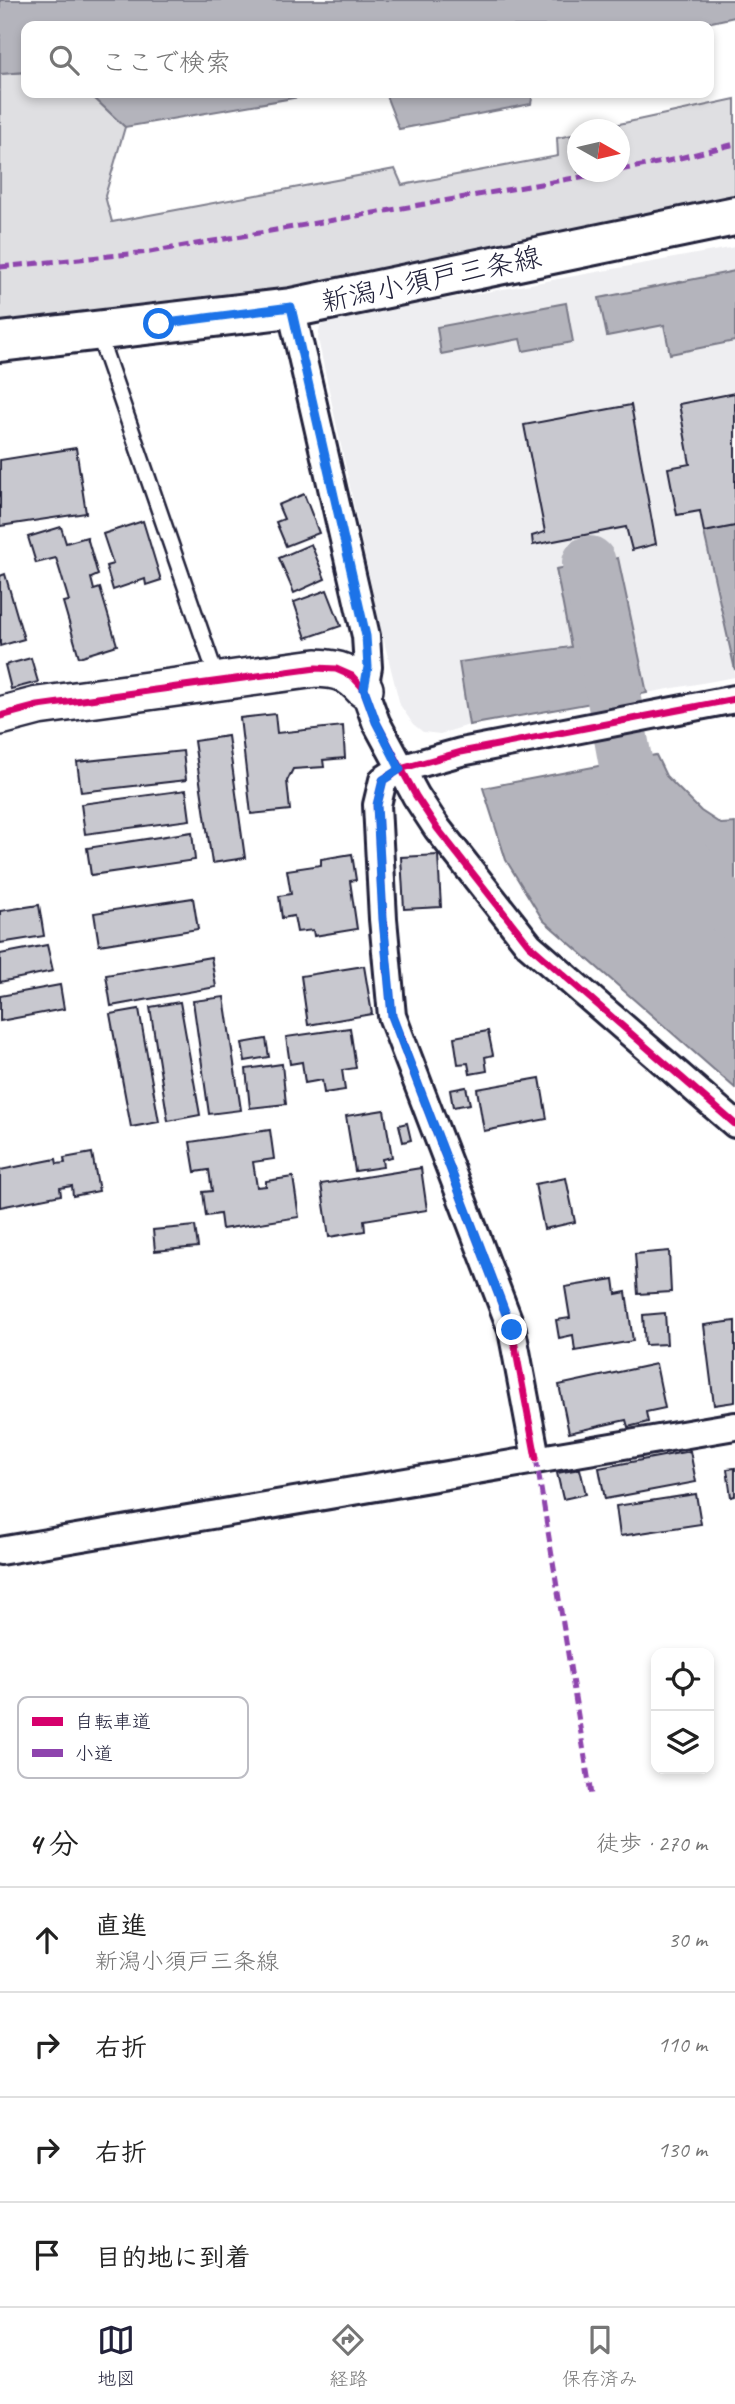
<!DOCTYPE html>
<html lang="ja">
<meta charset="utf-8">
<style>
:root{--surface:#fff;--page:#f6f6f6;--text:#222;--muted:#767676;--line:#e0e0e0;--accent:#22223b}
body{margin:0;font-family:Caveat,"Klee One",sans-serif;background:var(--page);color:var(--text)}
.controls{position:absolute;right:21px;bottom:21px;display:grid;overflow:hidden;border-radius:14px;box-shadow:0 4px 10px #0003}
.controls button{width:63px;height:63px;display:grid;place-items:center;padding:0;border:0;border-bottom:2px solid var(--line);background:var(--surface);color:var(--text);font:35px sans-serif}
.compass{position:absolute;left:567px;top:119px;width:63px;height:63px;border-radius:50%;background:var(--surface);box-shadow:0 4px 10px #0003;rotate:98deg}
.stop{position:absolute;width:21px;height:21px;margin:-16px;border:5px solid #1a73e8;border-radius:50%;background:#fff}
.stop.end{background:#1a73e8;border-color:#fff;box-shadow:0 2px 7px #0008}
.list{margin:0;padding:0;list-style:none}
h2{display:flex;justify-content:space-between;align-items:center;height:91px;margin:0;padding:0 28px;font-size:30px}
h2 small{font-size:23px;font-weight:400;color:var(--muted)}
.list li{display:grid;grid-template-columns:46px 1fr auto;gap:21px;align-items:center;box-sizing:border-box;height:105px;padding:0 28px;border-top:2px solid var(--line)}
.list b{display:block;font-size:26px;white-space:nowrap}
.list p{margin:0;font-size:23px;white-space:nowrap;color:var(--muted)}
.list em{font-size:23px;font-style:normal;color:var(--muted)}
.icon{flex:none;width:38px;height:38px;fill:none;stroke:currentColor;stroke-width:2;stroke-linecap:round;stroke-linejoin:round}
.map{position:relative;flex:none;width:735px;height:1795px;overflow:hidden}
.search{position:absolute;background:var(--surface);box-shadow:0 4px 10px #0003;left:21px;right:21px;top:21px;height:77px;display:flex;align-items:center;gap:18px;box-sizing:border-box;padding:0 24px;border-radius:14px;color:var(--muted);font-size:26px}
.sheet{height:511px;background:var(--surface)}
nav{display:flex;justify-content:space-around;align-items:center;box-sizing:border-box;height:98px;border-top:2px solid var(--line);background:var(--surface);font-size:19px;color:var(--muted)}
nav a{display:grid;justify-items:center;gap:4px}
nav .on{color:var(--accent)}
.map>svg:first-child{display:block}
.built{fill:#eeeef1}
.green{fill:#dfdfe2;stroke:#80808e;stroke-width:2}
.water{fill:#b4b4bc;stroke:#7a7a88;stroke-width:2}
.lines{fill:none;stroke-linecap:round;stroke-linejoin:round}
.river{stroke:#b4b4bc;stroke-width:54}
.building{fill:#c8c8cf;stroke:#22223b;stroke-width:2}
.lane-casing{stroke:#22223b;stroke-width:19}
.street-casing{stroke:#22223b;stroke-width:32}
.secondary-casing{stroke:#22223b;stroke-width:42}
.primary-casing{stroke:#22223b;stroke-width:44}
.lane{stroke:#fff;stroke-width:14}
.street{stroke:#fff;stroke-width:26}
.secondary{stroke:#fff;stroke-width:37}
.primary{stroke:#fff;stroke-width:38}
.quiet{stroke:#8e44ad;stroke-width:5;stroke-dasharray:10 5;stroke-linecap:butt}
.cycleway-casing{stroke:#fff;stroke-width:11}
.cycleway{stroke:#d6006c;stroke-width:7}
.route{stroke:#1a73e8;stroke-width:9}
.labels{text-anchor:middle;dominant-baseline:central;stroke-width:7;stroke-linejoin:round;paint-order:stroke}
.street-label{font-size:28px;fill:#22223b;stroke:#fff}
.key{fill:#fff;stroke:#bdbdc4;stroke-width:2}
.key-label{font-size:19px;fill:#22223b}
</style>
<div class="map">
<svg width="735" height="1795" viewBox="0 0 735 1795">
<rect width="100%" height="100%" fill="#fff"/>
<filter id="ink" filterUnits="userSpaceOnUse"><feTurbulence type="fractalNoise" baseFrequency=".0143" numOctaves="2"/><feDisplacementMap in="SourceGraphic" scale="14" xChannelSelector="R" yChannelSelector="G"/><feConvolveMatrix kernelMatrix="1 2 1 2 8 2 1 2 1" color-interpolation-filters="sRGB"/></filter>
<g filter="url(#ink)">
<polygon class="built" points="735,247 735,677 469,725 440,734 423,732 413,724 400,705 379,621 318,339 320,326 331,320"/>
<polygon class="green" points="26,72 26,93 89,93 125,127 105,196 112,222 395,169 402,185 558,156 557,138 577,134 578,172 620,172 620,130 596,129 735,99 735,203 272,294 0,331 0,74"/>
<g class="water">
<polygon points="0,0 735,0 735,17 693,26 26,26 26,72 0,74"/>
<polygon points="89,93 322,93 125,127"/>
<polygon points="385,93 533,93 531,104 399,129"/>
<polygon points="735,271 735,341 670,354 664,325 607,336 599,298"/>
<polygon points="566,303 573,342 523,351 520,339 441,354 437,327"/>
<polygon points="735,526 735,670 704,532"/>
<polygon points="618,558 647,693 469,725 459,662 571,647 556,569"/>
<polygon points="656,755 666,776 701,811 721,824 735,823 735,1088 543,920 506,860 483,788"/>
</g>
<g class="lines">
<polyline class="river" points="589,563 630,787 712,896 735,913"/>
</g>
<g class="building">
<polygon points="735,393 735,526 704,532 700,511 677,515 668,468 690,464 679,404"/>
<polygon points="631,405 656,544 632,550 626,527 533,545 532,536 545,532 524,425"/>
<polygon points="76,448 86,513 0,526 0,460"/>
<polygon points="304,494 319,533 286,546 276,522 284,519 278,505"/>
<polygon points="143,521 161,580 146,585 145,579 113,590 106,566 113,564 103,534"/>
<polygon points="61,527 66,543 87,537 98,575 91,578 94,590 100,588 117,645 79,657 63,602 69,601 56,558 36,563 28,537"/>
<polygon points="311,544 325,579 294,593 279,558"/>
<polygon points="5,574 24,639 0,646 0,576"/>
<polygon points="327,590 341,626 306,638 294,602"/>
<polygon points="31,658 38,682 11,689 5,665"/>
<polygon points="275,714 277,733 343,726 345,758 323,760 324,767 293,769 287,781 290,810 251,814 240,718"/>
<polygon points="228,736 245,858 212,863 194,741"/>
<polygon points="183,751 186,780 81,792 77,762"/>
<polygon points="186,790 190,820 85,834 81,804"/>
<polygon points="192,832 195,860 91,875 87,848"/>
<polygon points="352,854 356,880 350,881 357,929 314,936 313,930 297,932 294,916 282,918 279,896 291,894 287,870 321,865 321,859"/>
<polygon points="438,855 441,907 404,909 401,857"/>
<polygon points="193,898 198,929 99,945 94,913"/>
<polygon points="39,905 44,936 0,943 0,911"/>
<polygon points="47,945 53,971 0,982 0,954"/>
<polygon points="211,957 216,987 111,1006 106,975"/>
<polygon points="364,966 372,1014 308,1025 301,976"/>
<polygon points="60,985 64,1009 0,1021 0,996"/>
<polygon points="224,997 241,1110 209,1114 193,1001"/>
<polygon points="180,1002 200,1115 168,1121 150,1007"/>
<polygon points="139,1009 159,1122 131,1127 110,1014"/>
<polygon points="350,1028 356,1068 342,1070 345,1090 324,1093 322,1080 305,1083 302,1062 290,1064 286,1037"/>
<polygon points="488,1031 493,1055 485,1057 487,1071 470,1074 468,1063 458,1064 454,1037"/>
<polygon points="266,1039 269,1057 245,1061 242,1043"/>
<polygon points="282,1064 286,1104 250,1108 246,1069"/>
<polygon points="540,1078 547,1119 484,1131 477,1089"/>
<polygon points="466,1087 470,1104 453,1107 450,1090"/>
<polygon points="384,1110 392,1157 382,1159 383,1167 355,1171 346,1116"/>
<polygon points="407,1123 411,1140 403,1142 399,1125"/>
<polygon points="270,1130 274,1159 253,1162 257,1187 266,1186 266,1181 293,1177 299,1217 222,1229 220,1214 206,1216 203,1192 212,1191 209,1170 195,1172 190,1142"/>
<polygon points="92,1153 99,1191 73,1196 72,1186 60,1188 61,1195 0,1207 0,1170 56,1159 57,1164 65,1163 64,1158"/>
<polygon points="421,1168 427,1210 364,1220 365,1231 329,1237 321,1184"/>
<polygon points="566,1178 575,1222 544,1229 535,1184"/>
<polygon points="195,1226 198,1247 155,1251 153,1230"/>
<polygon points="669,1251 671,1292 638,1294 635,1254"/>
<polygon points="614,1279 616,1294 626,1292 633,1341 575,1351 573,1335 559,1338 556,1320 570,1318 565,1287"/>
<polygon points="665,1313 667,1344 645,1345 643,1315"/>
<polygon points="735,1321 735,1402 714,1405 704,1325"/>
<polygon points="656,1364 665,1408 646,1412 648,1422 628,1427 626,1420 569,1433 559,1385"/>
<polygon points="690,1451 696,1482 605,1499 599,1468"/>
<polygon points="735,1468 735,1496 731,1497 727,1469"/>
<polygon points="580,1469 586,1494 563,1499 557,1473"/>
<polygon points="696,1494 701,1524 620,1536 616,1506"/>
</g>
<g class="lines">
<defs>
<polyline id="lane" points="98,333 218,681"/>
<g id="street">
<polyline points="291,308 366,636 368,667 364,689 376,722 416,796 437,828 529,945 735,1124"/>
<polyline points="536,1458 512,1330 392,1016 383,919 377,805 383,780 400,769 461,752 735,699"/>
<polyline points="0,1551 735,1426"/>
</g>
<path id="secondary" d="M0,716L38,706L316,668C339,669 348,672 364,689"/>
<polyline id="primary" points="0,342 291,308 735,216"/>
</defs>
<use href="#lane" class="lane-casing"/>
<use href="#street" class="street-casing"/>
<use href="#secondary" class="secondary-casing"/>
<use href="#primary" class="primary-casing"/>
<use href="#lane" class="lane"/>
<use href="#street" class="street"/>
<use href="#secondary" class="secondary"/>
<use href="#primary" class="primary"/>
<g class="quiet">
<polyline points="620,170 668,161 735,144"/>
<polyline points="0,267 150,252 609,172"/>
<polyline points="536,1458 591,1795"/>
</g>
<defs>
<g id="cycleway">
<polyline points="0,716 38,706 316,668 336,669 352,676 364,689 376,722 416,796 437,828 529,945 735,1124"/>
<polyline points="536,1458 512,1330 392,1016 383,919 377,805 383,780 400,769 461,752 735,699"/>
</g>
</defs>
<use href="#cycleway" class="cycleway-casing"/>
<use href="#cycleway" class="cycleway"/>
</g>
</g>
<g class="lines" filter="url(#ink)">
<polyline class="route" points="159,324 291,307 366,636 368,667 364,689 376,722 400,769 383,780 377,805 383,919 392,1016 512,1330"/>
</g>
<g class="labels">
<g class="street-label">
<text transform="translate(431 279) rotate(-12)">新潟小須戸三条線</text>
</g>
</g>
<rect x="18" y="1697" width="230" height="81" rx="10" class="key"/>
<rect x="32" y="1717" width="31" height="9" fill="#d6006c"/>
<rect x="32" y="1749" width="31" height="8" fill="#8e44ad"/>
<g class="key-label">
<text x="75" y="1728">自転車道</text>
<text x="75" y="1760">小道</text>
</g>
</svg>
<div class="controls">
<button><svg class="icon" aria-label="locate" viewBox="0 0 24 24"><circle cx="12" cy="12" r="6"/><path d="M12 2v4M12 18v4M2 12h4M18 12h4"/></svg></button>
<button><svg class="icon" aria-label="layers" viewBox="0 0 24 24"><path d="M12 4l9 5-9 5-9-5zM3 14l9 5 9-5"/></svg></button>
</div>
<svg class="compass" viewBox="-18 -18 36 36"><path d="M0-13l5 13h-10z" fill="#e53935"/><path d="M0 13l5-13h-10z" fill="#767676"/></svg>
<div class="stop" style="left:159px;top:324px"></div>
<div class="stop end" style="left:512px;top:1330px"></div>
<div class="search"><svg class="icon" aria-label="search" viewBox="0 0 24 24"><circle cx="10" cy="10" r="6"/><path d="M15 15l6 6"/></svg>ここで検索</div>
</div>
<section class="sheet">
<h2>4 分<small>徒歩 · 270 m</small></h2>
<ul class="list">
<li><svg class="icon" aria-label="ahead" viewBox="0 0 24 24"><path d="M12 20V5M6 11l6-6 6 6"/></svg><div><b>直進</b><p>新潟小須戸三条線</p></div><em>30 m</em></li>
<li><svg class="icon" aria-label="right" viewBox="0 0 24 24"><path d="M7 20v-9h11M14 6l5 5-5 5"/></svg><div><b>右折</b></div><em>110 m</em></li>
<li><svg class="icon" aria-label="right" viewBox="0 0 24 24"><path d="M7 20v-9h11M14 6l5 5-5 5"/></svg><div><b>右折</b></div><em>130 m</em></li>
<li><svg class="icon" aria-label="arrive" viewBox="0 0 24 24"><path d="M6 21V4h12l-3 4 3 4H6"/></svg><div><b>目的地に到着</b></div></li>
</ul>
</section>
<nav>
<a class="on"><svg class="icon" aria-label="map" viewBox="0 0 24 24"><path d="M3 6l6-2 6 2 6-2v14l-6 2-6-2-6 2zM9 4v14M15 6v14"/></svg>地図</a>
<a><svg class="icon" aria-label="directions" viewBox="0 0 24 24"><path d="M12 3l9 9-9 9-9-9zM9 14v-3h6M13 9l2 2-2 2"/></svg>経路</a>
<a><svg class="icon" aria-label="saved" viewBox="0 0 24 24"><path d="M7 4h10v16l-5-4-5 4z"/></svg>保存済み</a>
</nav>
